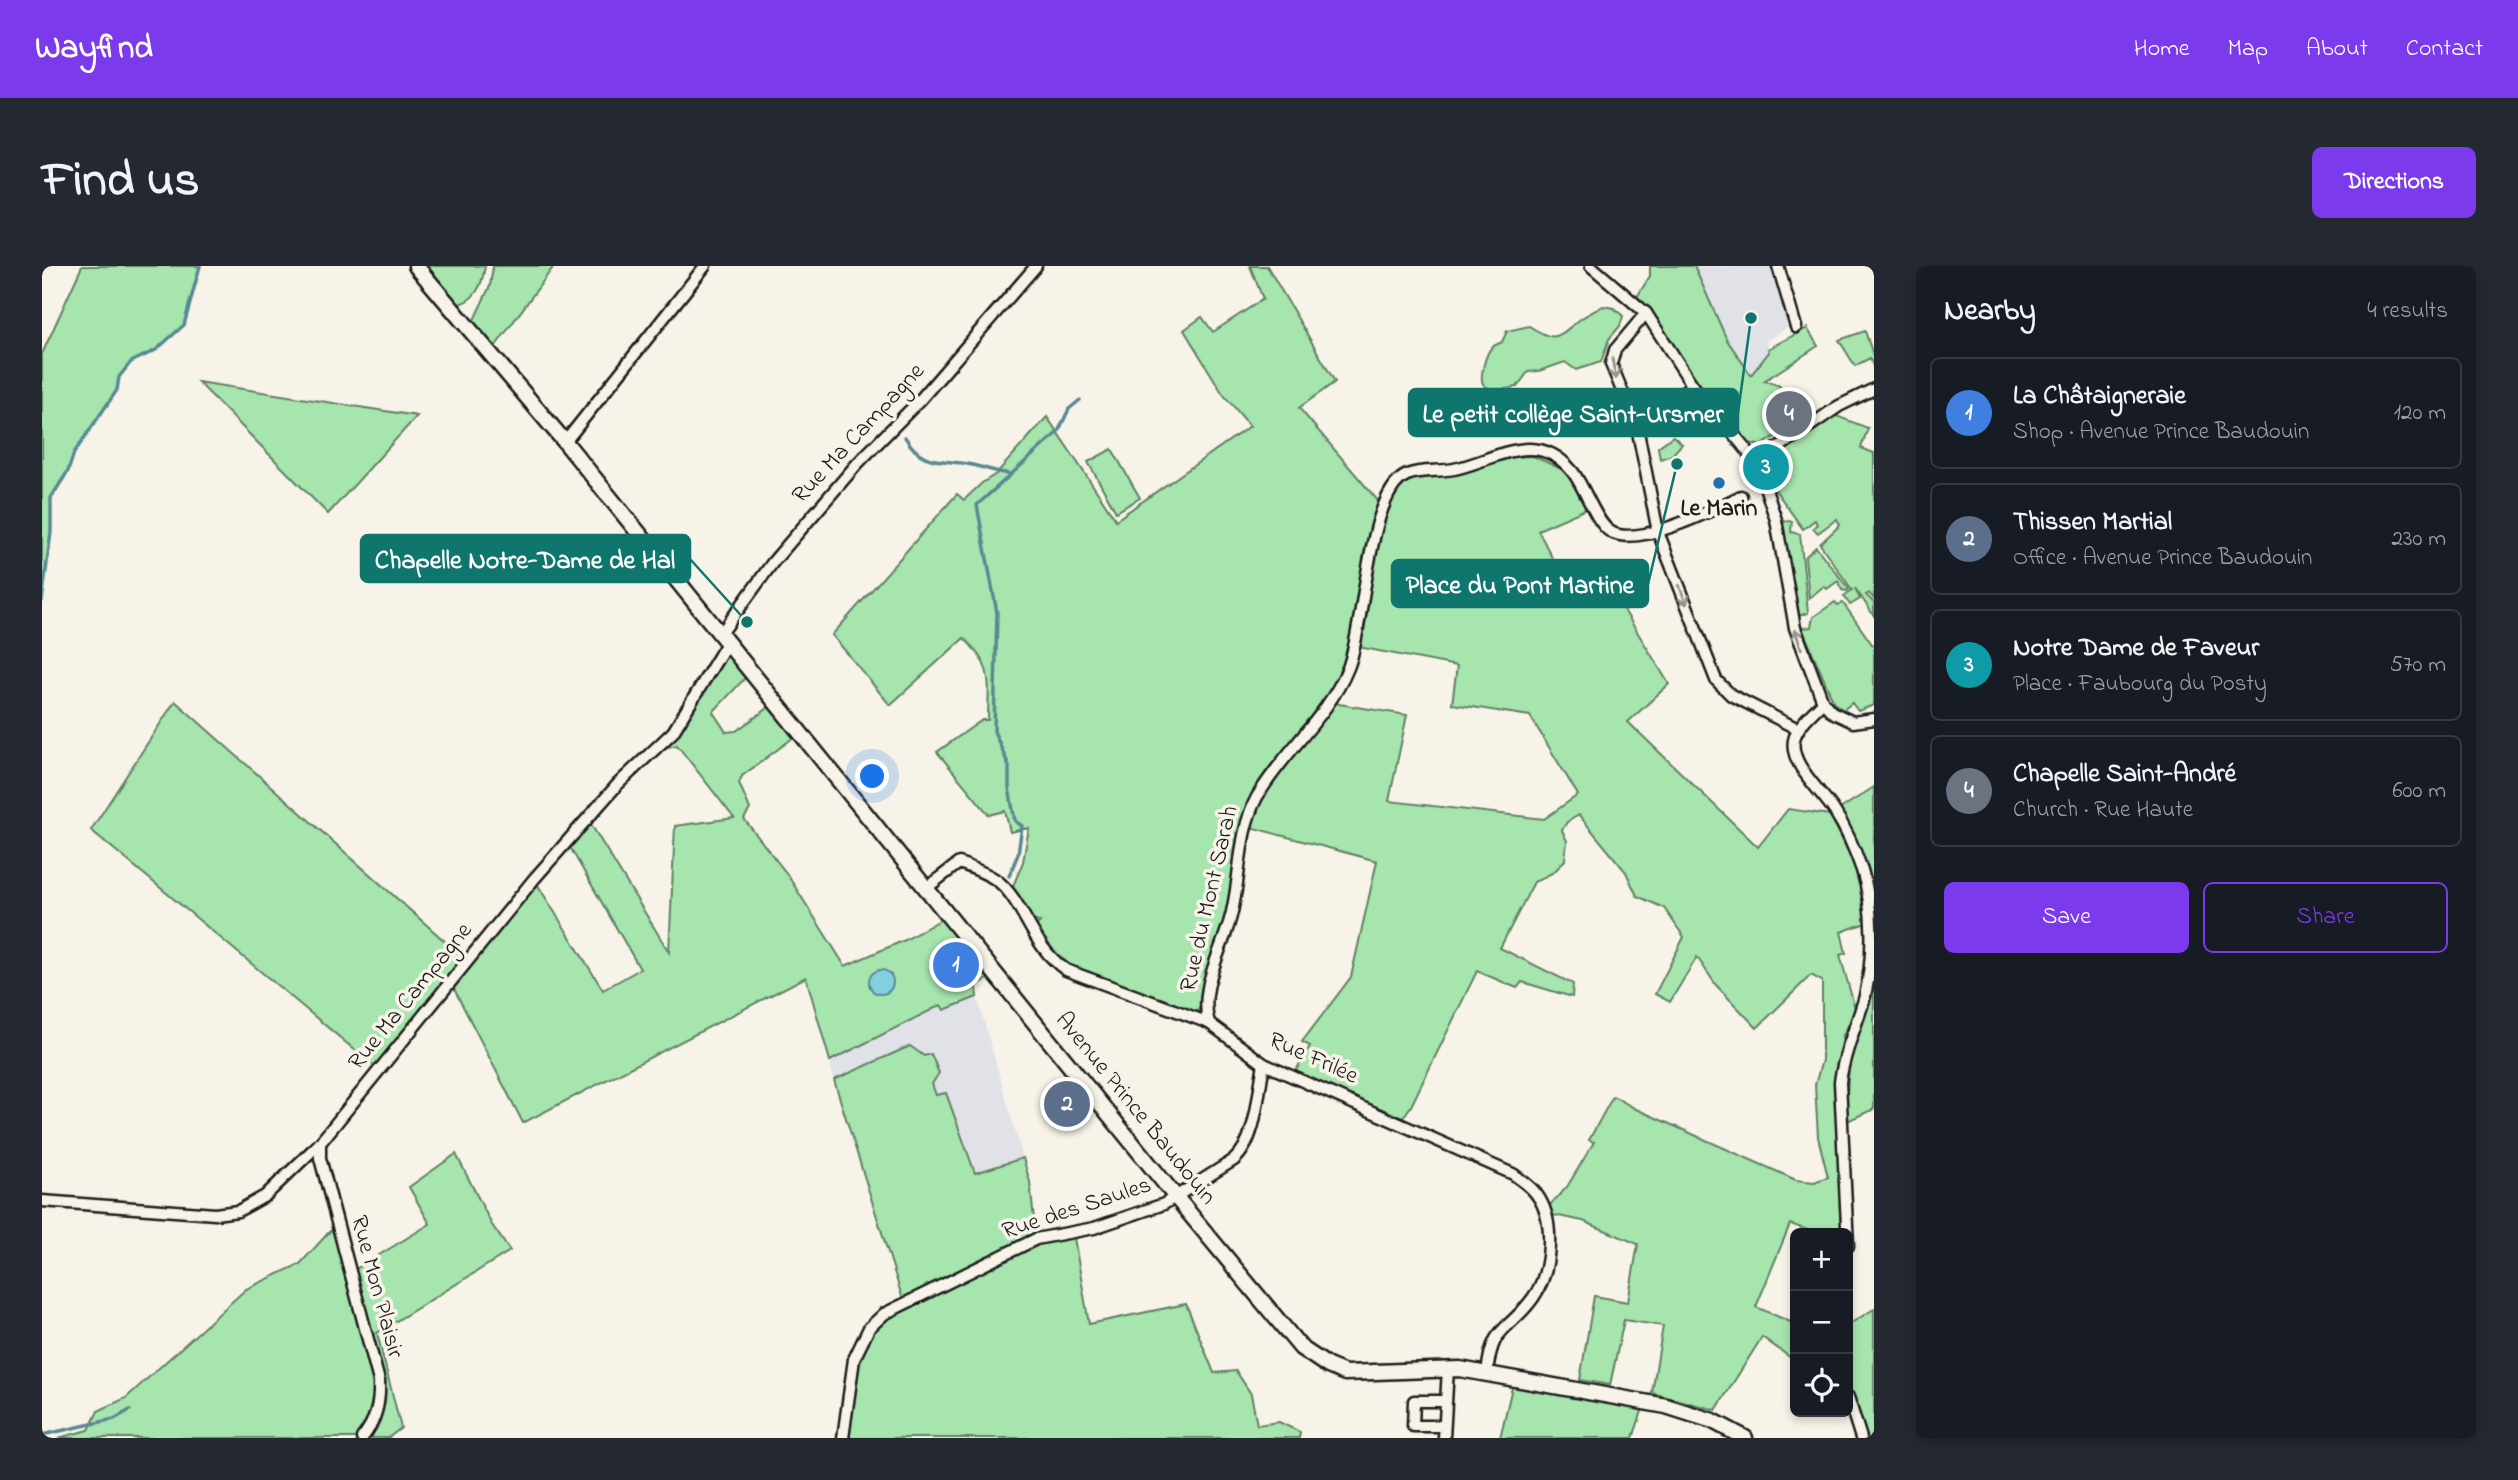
<!DOCTYPE html>
<meta charset="utf-8">
<style>
:root{--surface:#171b24;--page:#242831;--text:#f1f3f6;--muted:#9ea1a6;--line:#363941;--accent:#7c3aed}
body{margin:0;font-family:"Indie Flower",sans-serif;background:var(--page);color:var(--text)}
.controls{position:absolute;right:21px;bottom:21px;display:grid;overflow:hidden;border-radius:10px;box-shadow:0 4px 10px #0003}
.controls button{width:63px;height:63px;display:grid;place-items:center;padding:0;border:0;border-bottom:2px solid var(--line);background:var(--surface);color:var(--text);font:35px sans-serif}
.you{position:absolute;left:831px;top:511px;width:24px;height:24px;margin:-18px;border:5px solid #fff;border-radius:50%;background:#1a73e8;box-shadow:0 0 0 10px #1a73e833}
.badge{display:grid;place-items:center;width:46px;height:46px;border-radius:50%;background:var(--accent);color:#fff;font-size:23px;font-weight:700}
.pin{position:absolute;translate:-50% -50%;border:4px solid #fff;box-shadow:0 2px 7px #0006}
.list{margin:0;padding:0;list-style:none}
h2{display:flex;justify-content:space-between;align-items:center;height:91px;margin:0;padding:0 28px;font-size:30px}
h2 small{font-size:23px;font-weight:400;color:var(--muted)}
.list li{display:grid;grid-template-columns:46px 1fr auto;gap:21px;align-items:center;box-sizing:border-box;height:112px;margin:0 14px 14px;padding:0 14px;border:2px solid var(--line);border-radius:10px}
.list b{display:block;font-size:26px;white-space:nowrap}
.list p{margin:0;font-size:23px;white-space:nowrap;color:var(--muted)}
.list em{font-size:23px;font-style:normal;color:var(--muted)}
.actions{display:flex;gap:14px;padding:21px 28px}
.actions a{flex:1;padding:16px 0;border:2px solid var(--accent);border-radius:10px;text-align:center;font-size:24px;color:var(--accent)}
.actions .main{background:var(--accent);color:#fff}
.icon{flex:none;width:38px;height:38px;fill:none;stroke:currentColor;stroke-width:2;stroke-linecap:round;stroke-linejoin:round}
.map{position:relative;flex:none;width:1832px;height:1172px;overflow:hidden;border-radius:10px}
header{display:flex;align-items:center;gap:42px;box-sizing:border-box;height:98px;padding:0 35px;background:var(--accent);color:#fff}
header strong{font-size:33px}
nav{display:flex;gap:38px;margin-inline-start:auto;font-size:24px}
.intro{display:flex;align-items:center;justify-content:space-between;box-sizing:border-box;height:168px;padding:0 42px}
h1{margin:0;font-size:49px}
.button{padding:18px 32px;border-radius:10px;background:var(--accent);color:#fff;font-size:24px;font-weight:700}
main{display:flex;gap:42px;padding:0 42px}
aside{flex:1;background:var(--surface);border-radius:10px;box-shadow:0 4px 10px #0003}
.map>svg:first-child{display:block}
.built{fill:#e1e1e8}
.green{fill:#a6e5ad;stroke:#618064;stroke-width:2}
.water{fill:#82d1e0;stroke:#598992;stroke-width:2}
.lines{fill:none;stroke-linecap:round;stroke-linejoin:round}
.stream{stroke:#598992;stroke-width:3.5}
.street-casing{stroke:#1c1c1c;stroke-width:15}
.secondary-casing{stroke:#1c1c1c;stroke-width:19}
.street{stroke:#f7f3e8;stroke-width:10}
.secondary{stroke:#f7f3e8;stroke-width:14}
.oneway{stroke:#94928c}
.poi-dot{fill:#1f6fb2;stroke:#f7f3e8;stroke-width:2.5}
.labels{text-anchor:middle;dominant-baseline:central;stroke-width:7;stroke-linejoin:round;paint-order:stroke}
.street-label{font-size:24px;fill:#1c1c1c;stroke:#f7f3e8}
.poi-label{font-size:24px;font-weight:bold;fill:#1c1c1c;stroke:#f7f3e8}
.leader{fill:none;stroke:#0f766e;stroke-width:2.5}
.callout-dot{fill:#0f766e;stroke:#f7f3e8;stroke-width:2.5}
.callout{fill:#0f766e;stroke:#0f766e;stroke-width:2.5}
.callout-label{font-size:26px;text-anchor:middle;font-weight:bold;fill:#fff}
</style>
<header>
<strong>Wayfind</strong>
<nav><a>Home</a><a>Map</a><a>About</a><a>Contact</a></nav>
</header>
<div class="intro"><h1>Find us</h1><a class="button">Directions</a></div>
<main>
<div class="map">
<svg width="1832" height="1172" viewBox="0 0 1832 1172">
<rect width="100%" height="100%" fill="#f7f3e8"/>
<filter id="ink" filterUnits="userSpaceOnUse"><feTurbulence type="fractalNoise" baseFrequency=".0143" numOctaves="2"/><feDisplacementMap in="SourceGraphic" scale="14" xChannelSelector="R" yChannelSelector="G"/><feConvolveMatrix kernelMatrix="1 2 1 2 8 2 1 2 1" color-interpolation-filters="sRGB"/></filter>
<g filter="url(#ink)">
<g class="built">
<polygon points="1652,0 1733,0 1740,23 1745,62 1724,75 1728,85 1709,109 1685,74"/>
<polygon points="935,731 981,892 933,907 904,828 894,829 890,818 897,807 882,790 868,780 792,814 788,795 899,739 902,744"/>
</g>
<g class="green">
<polygon points="40,0 158,0 142,59 114,84 89,96 77,111 75,124 32,187 26,205 9,232 9,266 0,335 0,88"/>
<path d="M382,0H443C440,20 433,37 411,39Z"/>
<polygon points="451,0 512,0 450,85 429,60 448,20"/>
<path d="M1208,0H1225L1293,116L1257,142L1337,236L1328,268L1321,328L1303,401L1287,431L1199,561L1185,641L1158,740L1155,746L1145,747L1030,701L1012,688L993,661L998,656L988,654L969,625L981,596L987,562L968,566L963,545L947,549L895,486L940,454H946C946,414 953,403 922,372L848,439L790,369L915,228L922,234L940,217L954,208L1005,151L1074,254L1208,160L1181,128L1142,64L1160,51L1171,66L1221,33Z"/>
<polygon points="1608,0 1652,0 1685,74 1709,109 1727,86 1726,83 1765,62 1776,80 1722,115 1736,119 1769,148 1738,169 1746,180 1792,149 1826,162 1819,182 1832,187 1832,333 1827,327 1824,329 1832,337 1832,350 1813,322 1818,333 1808,339 1802,330 1810,324 1778,278 1798,259 1795,253 1776,267 1771,262 1775,258 1773,254 1761,263 1721,207 1729,190 1738,194 1743,183 1734,170 1719,180 1707,177 1648,106 1609,46 1595,31 1608,10"/>
<path d="M1561,40L1572,42L1581,50L1578,60L1567,73L1559,96L1534,104L1523,96L1497,105L1486,106L1475,121C1466,122 1449,127 1442,119C1436,113 1444,87 1450,81C1451,80 1458,77 1460,76L1465,65L1487,60C1514,77 1514,72 1536,55C1543,49 1553,45 1561,40Z"/>
<polygon points="1823,65 1832,92 1832,103 1828,92 1813,100 1797,74"/>
<polygon points="156,116 375,150 286,248"/>
<polygon points="1631,170 1640,178 1630,189 1618,193 1616,181"/>
<polygon points="1070,183 1098,232 1074,246 1046,196"/>
<path d="M1491,190L1526,206L1544,243L1496,264L1528,327L1563,313L1627,418L1586,456L1716,581L1746,543L1788,549C1810,591 1819,609 1824,657L1799,666L1804,687L1798,689L1814,746L1801,769L1795,808L1802,967H1775L1748,958L1714,1041L1753,1058V1095L1720,1071L1674,1144L1610,1127L1621,1060L1582,1054L1568,1119L1538,1114L1552,1030L1586,1036L1596,978L1541,955L1506,948V941L1525,921L1552,876L1547,874L1571,830L1594,843L1754,914L1772,916L1786,911L1776,871L1773,819L1780,794V715L1769,709L1715,762L1674,719L1655,691L1628,736L1613,728L1642,671L1622,642L1595,630L1584,606L1537,549L1525,556L1520,564L1525,575L1523,594L1512,606L1492,616L1458,682L1531,718L1530,731L1480,716L1475,722L1435,705L1369,840L1360,853L1253,806L1268,780L1260,776L1309,711L1335,595L1208,561C1219,513 1262,472 1291,434L1297,438L1365,449L1347,535L1502,553L1536,529L1488,450L1410,438L1415,400L1316,381C1324,341 1331,256 1352,225C1369,200 1461,191 1491,190Z"/>
<polygon points="1750,255 1749,266 1758,268 1766,347 1756,350 1738,256"/>
<polygon points="1774,281 1807,323 1805,325 1800,324 1796,315 1785,323 1782,320 1767,332 1763,291"/>
<polygon points="1793,336 1796,339 1801,337 1832,381 1832,439 1816,445 1810,437 1801,444 1792,437 1760,362 1769,361 1771,351"/>
<polygon points="685,377 706,409 671,446 684,466 694,465 733,437 754,463 751,472 700,510 697,517 708,543 702,553 745,608 803,700 863,674 905,650 954,709 934,719 935,731 902,744 899,739 788,795 764,711 481,857 408,715 338,805 49,564 133,435 424,694 492,613 561,724 598,703 525,576 545,552 627,686 633,560 692,552 635,479 614,484"/>
<polygon points="1832,521 1832,627 1813,571 1798,543"/>
<polygon points="1832,717 1832,843 1803,856 1807,799"/>
<polygon points="868,780 882,790 889,788 897,807 890,818 894,829 904,827 933,907 981,892 988,916 994,973 1031,966 1047,1058 1144,1038 1172,1107 1194,1105 1209,1128 1215,1159 1237,1156 1258,1166 1257,1172 801,1172 807,1120 827,1062 862,1037 792,814"/>
<polygon points="414,888 450,959 468,985 335,1067 359,1162 346,1172 16,1172 47,1164 56,1145 84,1132 204,1023 258,998 288,965 296,961 309,1006 388,958 367,921"/>
<polygon points="1832,1043 1832,1172 1822,1172 1806,1117 1806,1059"/>
<polygon points="1472,1113 1603,1136 1591,1172 1458,1172"/>
</g>
<circle class="water" cx="839" cy="716" r="12"/>
<g class="lines">
<g class="stream">
<path d="M863,171C881,202 901,192 930,199C943,202 955,206 968,208"/>
<polyline points="0,335 9,266 9,232 26,205 32,187 75,124 77,111 89,96 114,84 142,59 158,0"/>
<polyline points="967,610 976,588 980,560 973,555 967,522 967,500 952,465 955,347 935,239 1016,166 1027,143 1038,134"/>
<polyline points="0,1169 72,1153 88,1144"/>
</g>
<defs>
<g id="street">
<polyline points="1549,0 1604,47 1651,120 1715,196 1734,254 1753,362 1781,436 1790,446 1811,456 1832,453"/>
<polyline points="1736,0 1754,61"/>
<polyline points="1604,47 1573,84 1569,98 1595,161 1616,266 1674,414 1689,429 1756,463"/>
<polyline points="1592,153 1651,120"/>
<polyline points="523,176 663,0"/>
<polyline points="1715,196 1797,140 1832,123"/>
<polyline points="678,369 731,296 815,198 878,134 994,0"/>
<path d="M1781,436C1771,447 1755,459 1752,474C1747,499 1781,526 1793,546C1804,563 1813,584 1820,604C1832,643 1832,690 1823,730C1815,759 1802,785 1798,816L1806,980"/>
<path d="M883,623L917,597C930,602 946,607 957,616C983,638 989,680 1024,704L1167,757L1222,798L1471,908C1479,914 1489,920 1495,929C1514,955 1509,1007 1491,1032C1465,1068 1450,1057 1445,1108"/>
<path d="M1167,757C1156,723 1181,683 1189,650C1199,612 1196,566 1215,531C1241,486 1286,451 1306,402C1323,360 1325,226 1365,209C1379,203 1397,206 1412,203C1452,195 1494,161 1530,205C1542,219 1554,258 1569,266C1597,282 1673,243 1699,230"/>
<path d="M278,877V892L337,1115C338,1137 334,1155 320,1172"/>
<polyline points="0,935 173,948 196,945 223,930 278,877 492,613 576,518 631,466 685,377"/>
<polyline points="1806,1131 1819,1172"/>
<polyline points="1402,1160 1371,1160 1372,1135 1403,1135"/>
<path d="M801,1172L812,1093L827,1062L842,1048L994,973L1052,962L1122,938L1192,894C1215,874 1216,826 1222,798"/>
<polyline points="1402,1172 1406,1102"/>
</g>
<polyline id="secondary" points="374,0 523,176 1133,930 1259,1082 1286,1100 1303,1107 1418,1103 1624,1140 1671,1155 1703,1172"/>
</defs>
<use href="#street" class="street-casing"/>
<use href="#secondary" class="secondary-casing"/>
<use href="#street" class="street"/>
<use href="#secondary" class="secondary"/>
</g>
<defs><path id="oneway-shaft" d="M-6 0H5M1.5-3L5.5 0L1.5 3" fill="none" stroke-width="1.6" stroke-linecap="round" stroke-linejoin="round" transform="scale(1.75)"/></defs>
<g class="oneway">
<use href="#oneway-shaft" transform="translate(1572 103) rotate(79)"/>
<use href="#oneway-shaft" transform="translate(1641 329) rotate(69)"/>
<use href="#oneway-shaft" transform="translate(1756 373) rotate(-109)"/>
</g>
</g>
<circle class="poi-dot" cx="1677" cy="217" r="7"/>
<g class="labels">
<g class="street-label">
<text transform="translate(817 168) rotate(-47)">Rue Ma Campagne</text>
<text transform="translate(1168 633) rotate(-77)">Rue du Mont Sarah</text>
<text transform="translate(369 731) rotate(-51)">Rue Ma Campagne</text>
<text transform="translate(1271 793) rotate(24)">Rue Frilée</text>
<text transform="translate(1093 843) rotate(51)">Avenue Prince Baudouin</text>
<text transform="translate(1035 943) rotate(-18)">Rue des Saules</text>
<text transform="translate(334 1021) rotate(75)">Rue Mon Plaisir</text>
</g>
<g class="poi-label">
<text x="1677" y="243">Le Marin</text>
</g>
</g>
<path class="leader" d="M1709 52L1696 147M705 356L648 293M1635 198L1606 318"/>
<g class="callout-dot">
<circle cx="1709" cy="52" r="7"/>
<circle cx="705" cy="356" r="7"/>
<circle cx="1635" cy="198" r="7"/>
</g>
<g class="callout">
<rect x="1367" y="123" width="329" height="47" rx="7"/>
<rect x="319" y="269" width="329" height="47" rx="7"/>
<rect x="1350" y="294" width="256" height="47" rx="7"/>
</g>
<g class="callout-label">
<text x="1531" y="156">Le petit collège Saint-Ursmer</text>
<text x="483" y="302">Chapelle Notre-Dame de Hal</text>
<text x="1478" y="327">Place du Pont Martine</text>
</g>
</svg>
<div class="controls">
<button>+</button>
<button>−</button>
<button><svg class="icon" aria-label="locate" viewBox="0 0 24 24"><circle cx="12" cy="12" r="6"/><path d="M12 2v4M12 18v4M2 12h4M18 12h4"/></svg></button>
</div>
<div class="you"></div>
<div class="pin badge" style="left:914px;top:699px;background:#3f7fe0">1</div>
<div class="pin badge" style="left:1025px;top:838px;background:#5c6f8a">2</div>
<div class="pin badge" style="left:1724px;top:201px;background:#0f9aa8">3</div>
<div class="pin badge" style="left:1747px;top:148px;background:#6b7280">4</div>
</div>
<aside>
<h2>Nearby<small>4 results</small></h2>
<ul class="list">
<li><span class="badge" style="background:#3f7fe0">1</span><div><b>La Châtaigneraie</b><p>Shop · Avenue Prince Baudouin</p></div><em>120 m</em></li>
<li><span class="badge" style="background:#5c6f8a">2</span><div><b>Thissen Martial</b><p>Office · Avenue Prince Baudouin</p></div><em>230 m</em></li>
<li><span class="badge" style="background:#0f9aa8">3</span><div><b>Notre Dame de Faveur</b><p>Place · Faubourg du Posty</p></div><em>570 m</em></li>
<li><span class="badge" style="background:#6b7280">4</span><div><b>Chapelle Saint-André</b><p>Church · Rue Haute</p></div><em>600 m</em></li>
</ul>
<div class="actions"><a class="main">Save</a><a>Share</a></div>
</aside>
</main>
